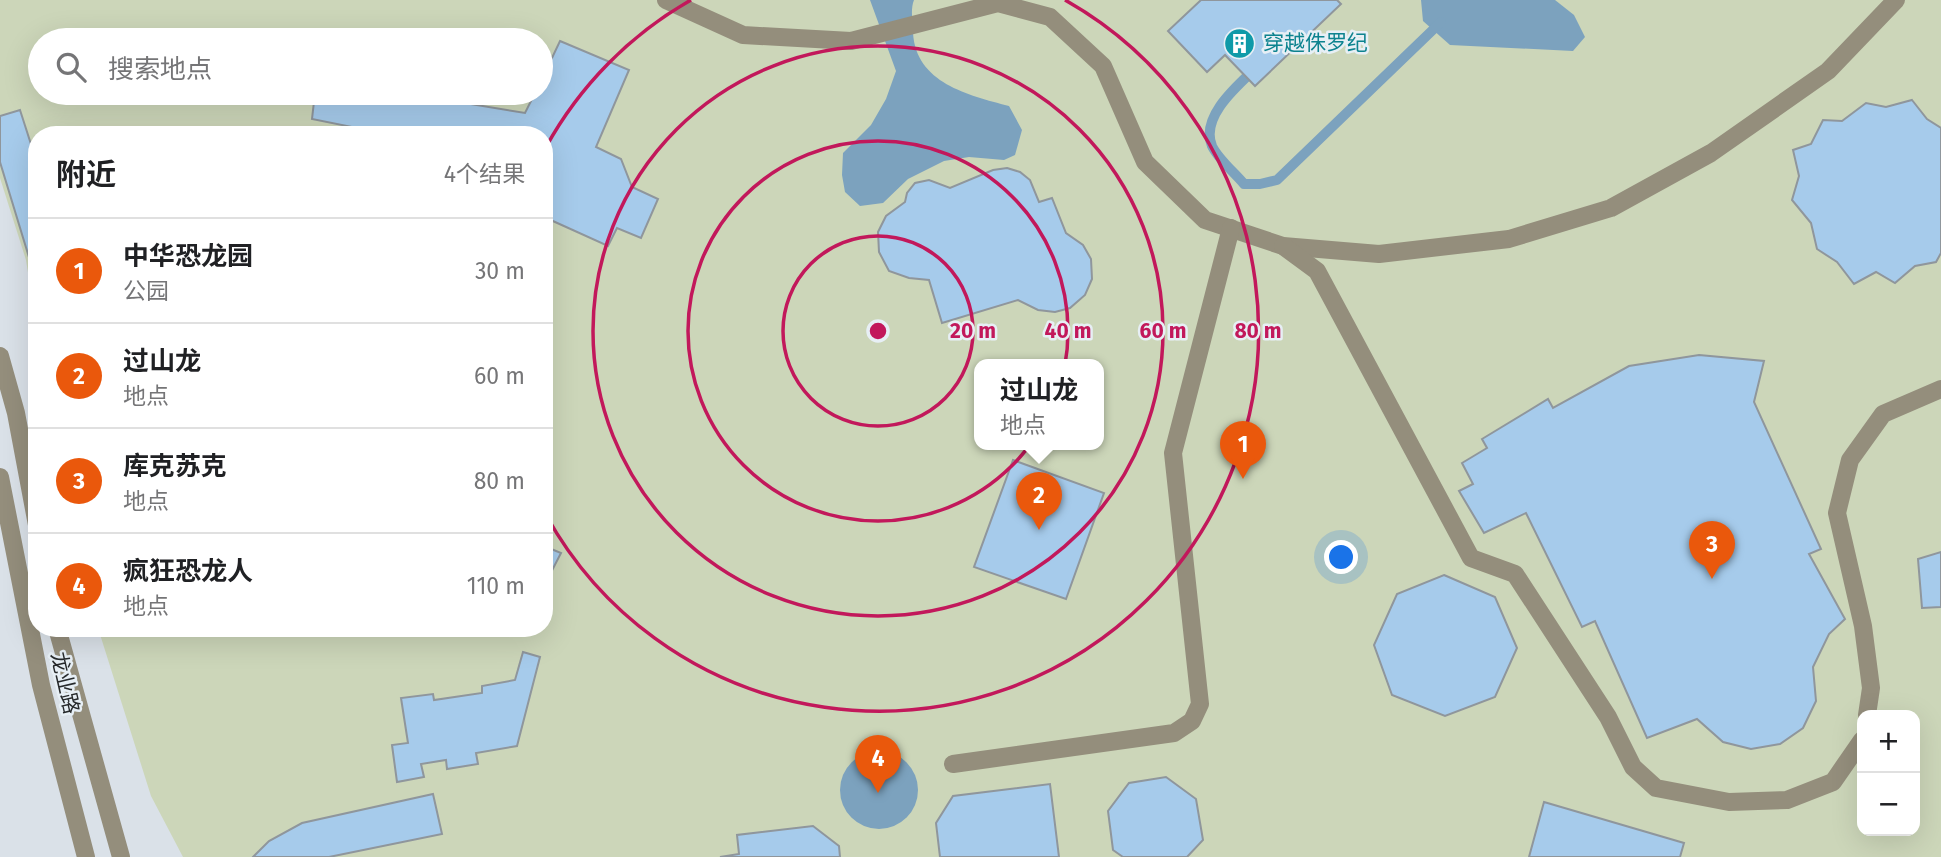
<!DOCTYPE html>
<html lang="zh">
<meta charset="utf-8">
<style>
:root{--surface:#fff;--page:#f2f2f2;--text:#202124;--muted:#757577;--line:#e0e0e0;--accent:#ea580c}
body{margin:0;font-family:"Fira Sans","Noto Sans SC",sans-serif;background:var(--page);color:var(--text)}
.controls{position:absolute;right:21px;bottom:21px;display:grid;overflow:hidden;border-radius:14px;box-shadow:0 7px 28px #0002}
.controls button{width:63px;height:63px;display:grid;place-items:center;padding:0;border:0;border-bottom:2px solid var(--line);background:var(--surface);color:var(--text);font:35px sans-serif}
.you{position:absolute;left:1342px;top:558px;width:24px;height:24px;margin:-18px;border:5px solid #fff;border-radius:50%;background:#1a73e8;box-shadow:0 0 0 10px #1a73e833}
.badge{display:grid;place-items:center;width:46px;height:46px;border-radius:50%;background:var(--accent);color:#fff;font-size:23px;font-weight:700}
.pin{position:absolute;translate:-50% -58px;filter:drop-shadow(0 2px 4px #0008)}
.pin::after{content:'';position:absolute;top:37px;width:24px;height:21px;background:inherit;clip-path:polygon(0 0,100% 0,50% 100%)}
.popup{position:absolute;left:974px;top:359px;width:130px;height:91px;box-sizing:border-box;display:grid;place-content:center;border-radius:14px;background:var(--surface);filter:drop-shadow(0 2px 5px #0005);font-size:23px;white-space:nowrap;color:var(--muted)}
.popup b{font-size:26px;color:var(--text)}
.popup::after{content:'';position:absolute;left:50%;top:100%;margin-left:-14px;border:14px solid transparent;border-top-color:var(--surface)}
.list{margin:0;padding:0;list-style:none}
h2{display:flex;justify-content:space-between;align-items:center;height:91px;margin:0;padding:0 28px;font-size:30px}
h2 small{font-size:23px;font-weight:400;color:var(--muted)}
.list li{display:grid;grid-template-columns:46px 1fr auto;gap:21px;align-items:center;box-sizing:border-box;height:105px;padding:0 28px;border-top:2px solid var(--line)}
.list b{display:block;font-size:26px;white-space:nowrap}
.list p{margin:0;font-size:23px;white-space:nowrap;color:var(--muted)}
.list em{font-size:23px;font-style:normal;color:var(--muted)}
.icon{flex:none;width:38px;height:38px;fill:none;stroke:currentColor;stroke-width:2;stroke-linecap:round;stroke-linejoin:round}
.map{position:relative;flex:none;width:1941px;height:857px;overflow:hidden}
.search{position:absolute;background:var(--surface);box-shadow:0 7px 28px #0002;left:28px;top:28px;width:525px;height:77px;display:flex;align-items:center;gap:18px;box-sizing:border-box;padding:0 24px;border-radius:38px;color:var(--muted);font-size:26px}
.panel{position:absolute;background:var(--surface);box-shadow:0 7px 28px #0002;left:28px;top:126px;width:525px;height:511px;border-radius:28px}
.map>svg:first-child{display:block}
.green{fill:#ccd6b9;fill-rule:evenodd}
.water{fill:#7ca2be}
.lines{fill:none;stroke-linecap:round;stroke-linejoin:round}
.stream{stroke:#7ca2be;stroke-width:10}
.building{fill:#a6cbeb;stroke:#8f969c;stroke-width:2}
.pedestrian{stroke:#948e7c;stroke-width:18}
.tertiary{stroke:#948e7c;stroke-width:18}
.ring{fill:none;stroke:#c2185b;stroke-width:3.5}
.labels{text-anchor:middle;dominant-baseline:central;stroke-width:5;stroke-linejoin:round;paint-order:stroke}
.culture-label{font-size:21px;fill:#0d838f;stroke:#e7eff5;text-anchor:start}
.street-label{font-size:21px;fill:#272a2c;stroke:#e7eff5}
.centre{fill:#c2185b;stroke:#e7eff5;stroke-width:3.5}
.ring-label{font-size:21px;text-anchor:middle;font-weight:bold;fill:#c2185b;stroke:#e7eff5;stroke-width:5;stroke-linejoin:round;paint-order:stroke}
</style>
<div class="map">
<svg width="1941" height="857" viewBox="0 0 1941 857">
<rect width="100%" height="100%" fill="#dae1e8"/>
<path class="green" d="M0,0H1941V857H183L151,796L98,628H544V135H37V330L26,260L0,178ZM40,40H541V93H40ZM979,364H1098V444H979ZM1862,715H1915V831H1862Z"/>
<g class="water">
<path d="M870,0H914C910,10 913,22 913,33C916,83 968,95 1009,106L1022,130L1015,155L1004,160L969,157L944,161L908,179L883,203L860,206L845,192L842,175L843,153L871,125L886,99L896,71Z"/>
<polygon points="1421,0 1555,0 1574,15 1585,37 1573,51 1450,45 1423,21"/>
<circle cx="879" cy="790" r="39"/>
</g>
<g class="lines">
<path class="stream" d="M1256,68C1237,86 1200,117 1212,146C1218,159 1235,173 1244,184H1260L1277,180L1441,22"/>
</g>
<g class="building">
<polygon points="1201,0 1337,0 1341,4 1255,86 1225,55 1207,72 1168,31"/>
<polygon points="560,41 629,70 596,147 621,159 632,187 658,199 641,238 617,228 608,246 544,217 544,135 367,135 367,130 312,119 315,93 404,93 525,113 535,93 541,93 541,81"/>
<polygon points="1912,100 1927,119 1941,128 1941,253 1936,262 1915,266 1895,283 1876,272 1854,284 1837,262 1817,249 1811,223 1792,200 1799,176 1793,150 1811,144 1823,120 1842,121 1866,103 1886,107"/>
<polygon points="20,110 37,163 35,277 0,162 0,116"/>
<polygon points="1007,168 1020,172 1030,180 1039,202 1052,198 1066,233 1083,245 1091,259 1092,279 1085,295 1070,308 1055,312 1038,310 1018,300 942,323 929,280 909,278 889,271 879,252 878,232 886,216 905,202 907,193 915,183 929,180 950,188 993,170"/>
<polygon points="1699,355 1764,361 1754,402 1821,549 1809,554 1845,619 1829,634 1813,667 1816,701 1803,728 1780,744 1751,749 1723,742 1697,719 1647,738 1595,621 1582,627 1526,513 1484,533 1459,491 1473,484 1462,463 1487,448 1482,439 1548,399 1553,408 1629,366"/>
<polygon points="1013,460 1104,493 1066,599 974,567"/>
<polygon points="544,546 561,553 544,586"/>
<polygon points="1941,552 1941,607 1922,608 1918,559"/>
<polygon points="1444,575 1495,597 1517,648 1495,697 1445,716 1392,695 1374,645 1397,594"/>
<polygon points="523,652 540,657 517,746 476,753 478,764 447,769 446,760 421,764 424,777 397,782 392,745 408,743 401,698 433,694 434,700 482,693 482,686 515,680"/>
<polygon points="1166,777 1196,799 1203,840 1187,857 1123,857 1113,850 1108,811 1129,783"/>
<polygon points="1050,784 1059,857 940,857 936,823 953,796"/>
<polygon points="433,794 442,834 329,857 253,857 269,841 302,823"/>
<polygon points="1544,802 1684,843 1680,857 1529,857"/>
<polygon points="813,826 839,846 840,857 720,857 739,854 737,835"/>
</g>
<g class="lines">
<g class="pedestrian">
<polyline points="666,0 743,35 851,41 998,3 1050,17 1103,66 1145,162 1205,220 1283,246 1379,254 1509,239 1611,208 1711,153 1828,71 1896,0"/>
<polyline points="1283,246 1317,271 1471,558 1515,574 1608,717 1633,767 1656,788 1729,802 1787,800 1833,782 1862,740"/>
<polyline points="1867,715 1871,688 1863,626 1837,513 1850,460 1883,414 1941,389"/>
<polyline points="953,764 1174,733 1192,721 1200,704 1173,453 1231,228"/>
</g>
<g class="tertiary">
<polyline points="0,356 16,413 37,525"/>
<polyline points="0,477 41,685 86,857"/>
<polyline points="57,628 121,857"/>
</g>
</g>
<g class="ring">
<circle cx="878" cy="331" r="95"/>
<circle cx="878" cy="331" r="190"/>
<circle cx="878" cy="331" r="285"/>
<path d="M546 147A380 380 0 0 1 691 0M1065 0A380 380 0 1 1 546 515"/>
</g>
<defs>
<symbol id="building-disc" viewBox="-11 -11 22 22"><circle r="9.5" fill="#0f9aa8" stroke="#e7eff5"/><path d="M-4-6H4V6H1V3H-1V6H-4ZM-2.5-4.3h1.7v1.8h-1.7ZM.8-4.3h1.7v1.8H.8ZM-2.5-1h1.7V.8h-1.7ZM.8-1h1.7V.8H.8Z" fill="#fff"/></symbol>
</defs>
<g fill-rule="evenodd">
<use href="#building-disc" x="1222" y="26" width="35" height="35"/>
</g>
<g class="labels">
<g class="culture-label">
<text x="1263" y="43">穿越侏罗纪</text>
</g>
<g class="street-label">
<text transform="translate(65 683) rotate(77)">龙业路</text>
</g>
</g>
<circle cx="878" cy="331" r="10" class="centre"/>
<g class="ring-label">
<text x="973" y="338">20 m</text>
<text x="1068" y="338">40 m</text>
<text x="1163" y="338">60 m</text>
<text x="1258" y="338">80 m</text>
</g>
</svg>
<div class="controls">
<button>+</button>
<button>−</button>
</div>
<div class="you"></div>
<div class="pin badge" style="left:1243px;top:479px">1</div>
<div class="pin badge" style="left:1039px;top:530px">2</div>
<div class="popup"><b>过山龙</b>地点</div>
<div class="pin badge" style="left:1712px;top:579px">3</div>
<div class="pin badge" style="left:878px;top:793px">4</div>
<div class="search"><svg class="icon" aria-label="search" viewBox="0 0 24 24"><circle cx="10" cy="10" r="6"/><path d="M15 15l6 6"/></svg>搜索地点</div>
<section class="panel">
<h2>附近<small>4个结果</small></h2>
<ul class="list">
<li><span class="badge">1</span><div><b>中华恐龙园</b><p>公园</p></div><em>30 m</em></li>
<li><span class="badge">2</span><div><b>过山龙</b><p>地点</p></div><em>60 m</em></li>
<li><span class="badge">3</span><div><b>库克苏克</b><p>地点</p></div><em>80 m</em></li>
<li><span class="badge">4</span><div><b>疯狂恐龙人</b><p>地点</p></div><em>110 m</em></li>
</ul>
</section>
</div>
